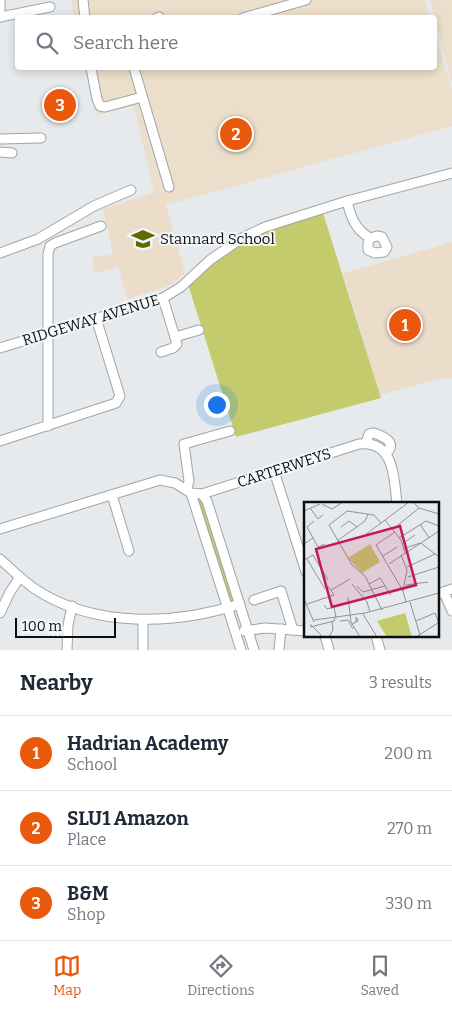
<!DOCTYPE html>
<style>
:root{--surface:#fff;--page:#f2f2f3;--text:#1f2937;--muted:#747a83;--line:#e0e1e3;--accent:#ea580c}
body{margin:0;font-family:Bitter,serif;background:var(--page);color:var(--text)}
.scale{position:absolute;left:15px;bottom:12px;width:101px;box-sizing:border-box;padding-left:5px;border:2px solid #0d0e0f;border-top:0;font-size:14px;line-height:18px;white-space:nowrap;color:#0d0e0f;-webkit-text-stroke:4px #f4f7fa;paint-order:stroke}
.you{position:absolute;left:216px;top:404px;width:18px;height:18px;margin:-12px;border:4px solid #fff;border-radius:50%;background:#1a73e8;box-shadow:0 0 0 8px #1a73e833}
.badge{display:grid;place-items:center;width:32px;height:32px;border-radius:50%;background:var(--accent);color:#fff;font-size:16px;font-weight:700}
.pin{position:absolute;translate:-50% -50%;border:2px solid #fff;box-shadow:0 1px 5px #0006}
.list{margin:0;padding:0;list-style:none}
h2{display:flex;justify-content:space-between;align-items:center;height:65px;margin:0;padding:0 20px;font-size:21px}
h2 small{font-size:16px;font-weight:400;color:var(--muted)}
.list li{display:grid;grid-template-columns:32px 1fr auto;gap:15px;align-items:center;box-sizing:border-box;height:75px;padding:0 20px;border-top:1px solid var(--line)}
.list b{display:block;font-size:19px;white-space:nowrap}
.list p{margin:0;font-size:16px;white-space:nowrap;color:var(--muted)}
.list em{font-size:16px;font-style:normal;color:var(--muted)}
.icon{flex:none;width:28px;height:28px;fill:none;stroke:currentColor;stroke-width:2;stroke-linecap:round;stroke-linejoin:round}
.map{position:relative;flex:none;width:452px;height:650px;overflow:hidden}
.search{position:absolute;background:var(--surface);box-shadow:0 2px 8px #0003;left:15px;right:15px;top:15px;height:55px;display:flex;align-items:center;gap:12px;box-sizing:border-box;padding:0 18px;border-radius:5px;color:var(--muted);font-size:19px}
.sheet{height:290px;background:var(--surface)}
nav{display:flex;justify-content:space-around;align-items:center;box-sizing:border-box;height:70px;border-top:1px solid var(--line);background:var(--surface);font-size:14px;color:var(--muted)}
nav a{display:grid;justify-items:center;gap:2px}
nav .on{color:var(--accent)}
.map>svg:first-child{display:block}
.industrial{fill:#ebdeca}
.education{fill:#ecddcb}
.green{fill:#c3cb6d}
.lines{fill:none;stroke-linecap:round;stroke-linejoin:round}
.minor-casing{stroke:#a1a4a7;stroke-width:11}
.minor{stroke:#fff;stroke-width:9}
.labels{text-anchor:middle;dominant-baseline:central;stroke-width:4;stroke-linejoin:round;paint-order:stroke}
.poi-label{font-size:15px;fill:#0d0e0f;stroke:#f4f7fa;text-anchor:start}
.street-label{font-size:15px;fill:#0d0e0f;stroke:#f4f7fa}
.inset-road{fill:none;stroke:#909294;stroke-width:1}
.view{fill:#c2185b;fill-opacity:0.15;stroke:#c2185b;stroke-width:2.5}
.inset-edge{fill:none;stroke:#0d0e0f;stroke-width:2.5}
</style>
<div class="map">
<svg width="452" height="650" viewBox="0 0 452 650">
<rect width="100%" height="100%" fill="#e7eaed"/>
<g class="industrial">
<polygon points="71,0 425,0 430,17 74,17"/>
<polygon points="430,0 452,0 452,83"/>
<polygon points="435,32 452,89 452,126 166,205 154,192 134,106 97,115 86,68 434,68"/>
</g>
<g class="education">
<polygon points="154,192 166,205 185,273 174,283 166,287 127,299 118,267 95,273 92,256 113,255 103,209"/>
<polygon points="452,242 452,378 447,379 446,377 380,395 343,273"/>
</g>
<g class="green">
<path d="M323,213L381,398L236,437L188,284C204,269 220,254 239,243C265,228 296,222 323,213Z"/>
<polygon points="202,498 235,602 230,603 197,499"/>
</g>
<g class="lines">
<defs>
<g id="minor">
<polyline points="83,0 85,18"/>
<polyline points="0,17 50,7"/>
<polyline points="0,17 0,0"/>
<polyline points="157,18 159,17"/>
<polyline points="243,18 306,0"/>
<polyline points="91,68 97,99 100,106 105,107 142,97"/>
<polyline points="134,68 169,187"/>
<polyline points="0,139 41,138"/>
<polyline points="0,152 12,153"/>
<path d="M347,201C351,218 355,229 370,238L377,236L382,237L387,247L384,252L375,253L368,250V243L370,238"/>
<polyline points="0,253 38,239 94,206 131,190"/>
<polyline points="175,337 199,330"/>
<polyline points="0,348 163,298 181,287 210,260 242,238 265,227 347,201 452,173"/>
<polyline points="161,352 173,348 177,344 163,298"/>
<polyline points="48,426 48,254 50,246 55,243 101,226"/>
<polyline points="0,441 116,403 120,396 96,318"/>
<path d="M366,443L369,434L374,433C385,437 397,442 386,454"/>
<polyline points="274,471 306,572"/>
<polyline points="187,489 189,481 184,444 230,431"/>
<polyline points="191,493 241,650"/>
<path d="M202,494L359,444C395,440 394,479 397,504"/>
<polyline points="112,495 129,551"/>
<polyline points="0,529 160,480 175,483 191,493 202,494 207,501 254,650"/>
<path d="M0,559C11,569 22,580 35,589C94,628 175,625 240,604"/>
<polyline points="444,592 452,611"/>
<polyline points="438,594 452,589"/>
<polyline points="254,600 281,591 293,630"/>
<polyline points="0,613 10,592 20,577"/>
<polyline points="244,631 265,628 306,631"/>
<polyline points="325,636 329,650"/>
<polyline points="376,636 380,650"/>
<polyline points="67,650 68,625 72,606"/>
<polyline points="143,650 143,620"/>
<polyline points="279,650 281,629"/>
</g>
</defs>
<use href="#minor" class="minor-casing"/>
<use href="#minor" class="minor"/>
</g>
<defs>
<symbol id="school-bare" viewBox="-9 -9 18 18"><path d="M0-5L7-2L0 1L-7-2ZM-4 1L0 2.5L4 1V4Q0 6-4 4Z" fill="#636704" stroke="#f4f7fa" stroke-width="2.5" paint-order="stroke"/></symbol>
</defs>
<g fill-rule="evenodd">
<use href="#school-bare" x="127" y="223" width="32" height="32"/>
</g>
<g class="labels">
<g class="poi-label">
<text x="160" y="239">Stannard School</text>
</g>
<g class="street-label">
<text transform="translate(91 320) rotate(-17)">RIDGEWAY AVENUE</text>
<text transform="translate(284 468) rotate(-18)">CARTERWEYS</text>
</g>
</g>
<g transform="translate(304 502)">
<rect width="135" height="135" fill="#e7eaed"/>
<path d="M66,42L76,60L58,71L44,56ZM101,111L108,135H83L73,119Z" fill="#c3cb6d"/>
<path class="inset-road" d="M109,0L115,6L135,12M18,2L28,7L39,0M6,6L14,17L19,13M0,9L16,2M81,18L97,38L101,51M77,21L70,13L43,9L25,23L48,63L61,74L78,108M116,22L125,36M37,25L45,19L53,25M89,27L115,6M91,30L72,43L99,89M61,33L105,0M9,36L14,45L21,42M95,36L122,19L135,24M33,39L61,19L64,12M117,41L135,55M0,42L9,36L3,25L10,19M98,42L111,33M99,47L116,41M97,53L103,68L99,89L102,100M79,54L93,45M3,57L21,87M0,58L9,53L24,78M85,62L135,29M103,65L131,52M104,75L135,65M48,82L63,100L66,110M65,82L76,76L87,93M102,83L124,80M53,84L59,90L81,84M27,88L46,77M44,95L47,120L56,135M0,97L10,120M106,100L116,133M3,102L30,93L24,84M20,103L23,107L30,105L32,116M59,112L73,135M10,118L61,111L135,91M36,119L44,118L49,127M112,119L131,111L135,121M6,122L19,135M48,122L54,119V118L52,115V120M6,125L30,119L31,116M25,135L29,128L28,119M112,135L134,121"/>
<path class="view" d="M96,24L112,83L28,105L12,47Z"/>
<rect width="135" height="135" class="inset-edge"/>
</g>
</svg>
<div class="scale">100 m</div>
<div class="you"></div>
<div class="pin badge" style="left:405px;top:325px">1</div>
<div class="pin badge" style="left:236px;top:134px">2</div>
<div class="pin badge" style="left:60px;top:105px">3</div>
<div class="search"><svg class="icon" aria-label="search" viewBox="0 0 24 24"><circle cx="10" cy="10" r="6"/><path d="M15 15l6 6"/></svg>Search here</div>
</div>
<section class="sheet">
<h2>Nearby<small>3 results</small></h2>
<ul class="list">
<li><span class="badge">1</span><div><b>Hadrian Academy</b><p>School</p></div><em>200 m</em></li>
<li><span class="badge">2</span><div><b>SLU1 Amazon</b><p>Place</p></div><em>270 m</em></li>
<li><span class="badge">3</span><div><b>B&amp;M</b><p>Shop</p></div><em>330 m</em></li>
</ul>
</section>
<nav>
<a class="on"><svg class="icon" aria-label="map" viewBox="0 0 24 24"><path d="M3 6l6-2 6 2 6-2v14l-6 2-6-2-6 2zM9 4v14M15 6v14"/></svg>Map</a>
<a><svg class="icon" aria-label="directions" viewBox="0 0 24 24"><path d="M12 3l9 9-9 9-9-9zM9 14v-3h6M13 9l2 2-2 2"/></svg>Directions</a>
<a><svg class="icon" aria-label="saved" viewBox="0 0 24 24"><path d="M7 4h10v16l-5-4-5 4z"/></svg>Saved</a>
</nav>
